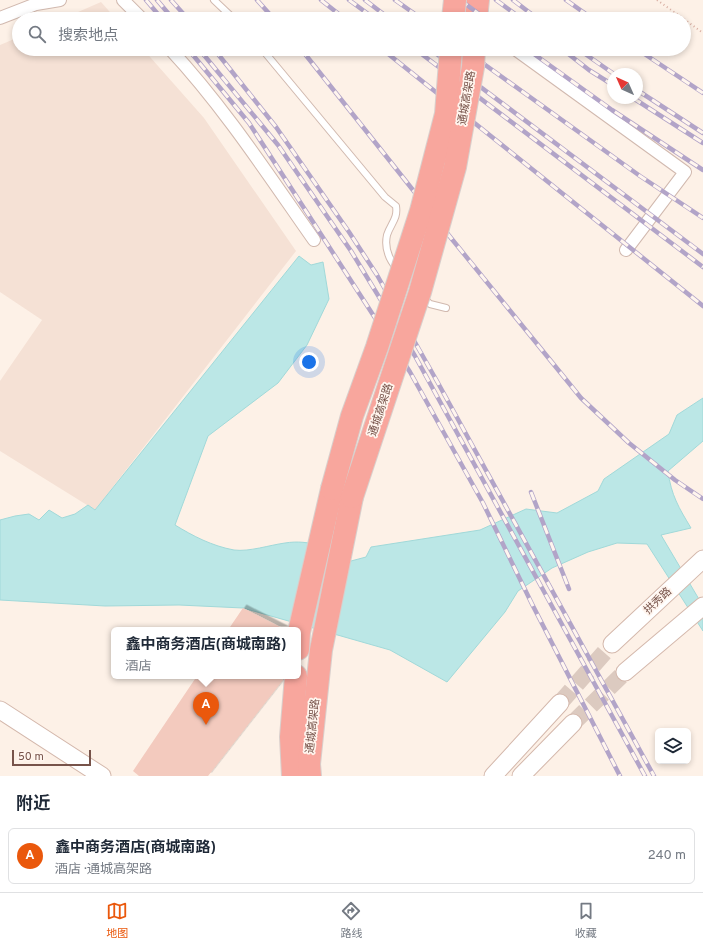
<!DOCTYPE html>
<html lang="zh">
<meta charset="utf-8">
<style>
:root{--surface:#fff;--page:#f2f2f3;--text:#1f2937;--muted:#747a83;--line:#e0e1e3;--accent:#ea580c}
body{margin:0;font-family:Overpass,"Noto Sans SC",sans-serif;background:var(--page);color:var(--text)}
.controls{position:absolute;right:12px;bottom:12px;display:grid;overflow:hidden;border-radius:6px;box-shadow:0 2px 6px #0003}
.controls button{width:36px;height:36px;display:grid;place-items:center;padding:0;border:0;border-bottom:1px solid var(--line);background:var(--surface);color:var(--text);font:20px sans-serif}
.compass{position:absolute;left:607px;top:68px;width:36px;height:36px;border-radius:50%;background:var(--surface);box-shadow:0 2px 6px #0003;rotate:315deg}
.scale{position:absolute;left:12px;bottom:10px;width:79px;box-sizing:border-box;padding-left:4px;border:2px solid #77534a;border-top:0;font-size:11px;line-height:14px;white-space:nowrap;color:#77534a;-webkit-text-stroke:3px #fff5ee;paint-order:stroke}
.you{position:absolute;left:309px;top:362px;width:14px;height:14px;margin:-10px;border:3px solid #fff;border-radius:50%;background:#1a73e8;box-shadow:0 0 0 6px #1a73e833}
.badge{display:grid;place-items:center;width:26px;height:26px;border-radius:50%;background:var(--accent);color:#fff;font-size:13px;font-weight:700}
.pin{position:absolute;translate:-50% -33px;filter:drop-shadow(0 1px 2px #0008)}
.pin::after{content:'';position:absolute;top:21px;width:14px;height:12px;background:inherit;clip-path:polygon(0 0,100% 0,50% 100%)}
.popup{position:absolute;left:111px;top:627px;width:190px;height:52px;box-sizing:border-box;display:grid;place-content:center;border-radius:6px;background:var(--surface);filter:drop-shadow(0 1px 3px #0005);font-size:13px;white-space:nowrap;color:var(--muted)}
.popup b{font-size:15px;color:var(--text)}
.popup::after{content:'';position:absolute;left:50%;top:100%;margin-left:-8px;border:8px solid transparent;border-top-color:var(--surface)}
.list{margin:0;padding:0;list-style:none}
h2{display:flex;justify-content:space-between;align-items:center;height:52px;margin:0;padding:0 16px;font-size:17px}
h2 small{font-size:13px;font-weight:400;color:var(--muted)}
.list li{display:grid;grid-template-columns:26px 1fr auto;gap:12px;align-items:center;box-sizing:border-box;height:56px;margin:0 8px 8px;padding:0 8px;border:1px solid var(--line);border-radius:6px}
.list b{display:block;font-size:15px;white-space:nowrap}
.list p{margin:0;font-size:13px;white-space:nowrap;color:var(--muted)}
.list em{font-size:13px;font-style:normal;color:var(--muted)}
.icon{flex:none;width:22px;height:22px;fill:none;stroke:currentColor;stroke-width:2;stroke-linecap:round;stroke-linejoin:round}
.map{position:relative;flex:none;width:703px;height:776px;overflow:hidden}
.search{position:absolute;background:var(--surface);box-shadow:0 2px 6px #0003;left:12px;right:12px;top:12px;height:44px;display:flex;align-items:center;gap:10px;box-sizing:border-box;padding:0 14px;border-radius:22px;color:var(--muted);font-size:15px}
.sheet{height:116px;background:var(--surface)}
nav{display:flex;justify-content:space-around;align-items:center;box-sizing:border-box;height:56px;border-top:1px solid var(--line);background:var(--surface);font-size:11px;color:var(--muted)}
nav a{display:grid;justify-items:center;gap:2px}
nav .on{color:var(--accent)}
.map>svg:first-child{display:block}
.residential{fill:#f5e1d5}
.water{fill:#bbe7e6;stroke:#a1d9d9}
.building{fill:#f3cabe;filter:url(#shadow)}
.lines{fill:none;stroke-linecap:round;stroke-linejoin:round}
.secondary-tunnel{stroke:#dccac0;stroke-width:17;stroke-dasharray:17 8;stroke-linecap:butt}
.lane-casing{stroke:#d1b9af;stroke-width:8}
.street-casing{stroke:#d1b9af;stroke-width:14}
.secondary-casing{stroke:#d4b8ac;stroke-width:19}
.highway-casing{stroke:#d9cfcc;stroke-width:24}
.path{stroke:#d8ada1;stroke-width:2;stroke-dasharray:1 3;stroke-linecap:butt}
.lane{stroke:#fff;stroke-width:6}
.street{stroke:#fff;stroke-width:12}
.secondary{stroke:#fff;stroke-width:17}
.highway{stroke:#f8a69d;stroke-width:22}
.rail-casing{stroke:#b2a4c8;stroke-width:4.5}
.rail{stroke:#fff5ee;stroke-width:3;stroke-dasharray:9;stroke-linecap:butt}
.highway-bridge-casing{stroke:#d9cfcc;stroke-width:24;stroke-linecap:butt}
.highway-bridge{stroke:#f8a69d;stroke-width:22}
.labels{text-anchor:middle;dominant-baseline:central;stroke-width:3.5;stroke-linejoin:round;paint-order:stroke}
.street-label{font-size:11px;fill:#77534a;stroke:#fff5ee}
</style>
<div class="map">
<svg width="703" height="776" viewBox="0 0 703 776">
<defs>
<filter id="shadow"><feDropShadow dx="3.5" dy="-3.5" stdDeviation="0" flood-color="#0004"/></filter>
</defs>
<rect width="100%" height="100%" fill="#fdf1e7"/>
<g class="residential">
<polygon points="101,2 116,19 62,19"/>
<polygon points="19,37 19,49 143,49 204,118 296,251 95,510 0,451 0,381 42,320 0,292 0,45"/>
</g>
<path class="water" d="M299,256L311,265L323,262L329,299L307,345L278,383L208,436L175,525C193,536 212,546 234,550C249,552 270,545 285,543C310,539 330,548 351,561L366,557L371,547L480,530L526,509L557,513L598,491L604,479L669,434L677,415L703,398V441L668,471C671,495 679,508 691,528L661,535L703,606V631L647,544L617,543L588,552L552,568L518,591L505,612L447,682L390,650L243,608L179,605L105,606L0,600V520L15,516L29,514L39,520L49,510L62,518L75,514L88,505L95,510Z"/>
<g class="building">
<polygon points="243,608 286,630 228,630"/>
<polygon points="197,676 283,676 283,680 208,776 139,776 133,771"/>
</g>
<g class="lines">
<g class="secondary-tunnel">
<polyline points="560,703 612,644"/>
<polyline points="573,723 625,672"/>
</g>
<defs>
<g id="lane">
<polyline points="214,0 234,19"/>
<path d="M262,49L385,197L396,206C398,219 391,223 387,235C384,249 389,260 398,270"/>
<polyline points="423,297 430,304 446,308"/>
</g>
<g id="street">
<polyline points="123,0 142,19"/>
<polyline points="0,18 36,4 60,0"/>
<path d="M170,49C224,107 269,176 314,240"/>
<polyline points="515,49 685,172 626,250"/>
</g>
<g id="secondary">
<polyline points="612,644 703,559"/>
<polyline points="625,672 703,606"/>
<polyline points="0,710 102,776"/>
<polyline points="493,776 560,703"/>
<polyline points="521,776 573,723"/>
</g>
<g id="highway">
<polyline points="476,19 478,0"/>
<polyline points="298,649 299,632 332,489"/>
<polyline points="293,776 291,737 296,676"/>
<polyline points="310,776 309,764 321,650 352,497"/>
</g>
</defs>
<use href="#lane" class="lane-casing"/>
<use href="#street" class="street-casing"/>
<use href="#secondary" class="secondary-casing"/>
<use href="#highway" class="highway-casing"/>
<g class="path">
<polyline points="657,0 684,19"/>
<polyline points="684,19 703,33"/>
</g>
<use href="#lane" class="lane"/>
<use href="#street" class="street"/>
<use href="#secondary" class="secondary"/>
<use href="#highway" class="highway"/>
<defs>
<g id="rail">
<polyline points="146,0 162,19"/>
<polyline points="157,0 173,19"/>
<polyline points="171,0 188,19"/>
<polyline points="257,0 274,19"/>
<polyline points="321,0 345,19"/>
<polyline points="349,0 375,19"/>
<polyline points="365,0 390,19"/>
<polyline points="395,0 422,19"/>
<polyline points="460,0 486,19"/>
<polyline points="496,0 522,19"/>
<polyline points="513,0 538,19"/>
<polyline points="566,0 593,19"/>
<polyline points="188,49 249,123 410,372 483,503 532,604 620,776"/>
<polyline points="199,49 278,145 351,251 415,356 645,776"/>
<polyline points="214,49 276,127 349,232 377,275 438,383 654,776"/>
<polyline points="301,49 451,238 581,398 629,443 675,480 703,499"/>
<polyline points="382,49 703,306"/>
<polyline points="415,49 703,267"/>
<polyline points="430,49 703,254"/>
<polyline points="463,49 640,176 703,218"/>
<polyline points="527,49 612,110 703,170"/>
<polyline points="562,49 589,70 613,85"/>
<polyline points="578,49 614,74"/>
<polyline points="637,49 703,93"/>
<polyline points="637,90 703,133"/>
<polyline points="633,98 703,143"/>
<polyline points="531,492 569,589"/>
</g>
</defs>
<use href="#rail" class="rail-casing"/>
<use href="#rail" class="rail"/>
<defs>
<g id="highway-bridge">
<polyline points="453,19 455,0"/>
<polyline points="332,489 352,416 377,347 421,211 446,114 451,49"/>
<polyline points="352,497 420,292 455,167 473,67 474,49"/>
</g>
</defs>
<use href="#highway-bridge" class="highway-bridge-casing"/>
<use href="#highway-bridge" class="highway-bridge"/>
</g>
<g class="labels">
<g class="street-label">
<text transform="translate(467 98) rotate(-80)">通城高架路</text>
<text transform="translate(381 410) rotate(-72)">通城高架路</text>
<text transform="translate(658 601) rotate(-43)">拱秀路</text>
<text transform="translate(313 726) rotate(-84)">通城高架路</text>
</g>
</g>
</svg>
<div class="controls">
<button><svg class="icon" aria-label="layers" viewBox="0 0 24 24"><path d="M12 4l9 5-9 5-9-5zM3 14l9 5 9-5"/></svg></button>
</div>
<svg class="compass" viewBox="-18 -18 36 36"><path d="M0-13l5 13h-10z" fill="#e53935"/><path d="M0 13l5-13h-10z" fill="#747a83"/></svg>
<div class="scale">50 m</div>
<div class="you"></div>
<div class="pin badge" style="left:206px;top:725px">A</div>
<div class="popup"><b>鑫中商务酒店(商城南路)</b>酒店</div>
<div class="search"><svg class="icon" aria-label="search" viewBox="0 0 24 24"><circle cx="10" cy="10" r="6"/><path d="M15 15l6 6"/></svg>搜索地点</div>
</div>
<section class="sheet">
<h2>附近<small></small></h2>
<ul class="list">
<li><span class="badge">A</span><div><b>鑫中商务酒店(商城南路)</b><p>酒店 · 通城高架路</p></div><em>240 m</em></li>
</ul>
</section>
<nav>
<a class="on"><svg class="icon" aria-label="map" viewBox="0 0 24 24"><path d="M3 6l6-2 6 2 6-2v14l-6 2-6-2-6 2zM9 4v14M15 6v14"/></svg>地图</a>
<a><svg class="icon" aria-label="directions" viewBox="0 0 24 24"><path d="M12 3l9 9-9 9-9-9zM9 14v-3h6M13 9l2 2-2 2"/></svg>路线</a>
<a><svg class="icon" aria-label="saved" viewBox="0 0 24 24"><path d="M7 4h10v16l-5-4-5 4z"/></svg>收藏</a>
</nav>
